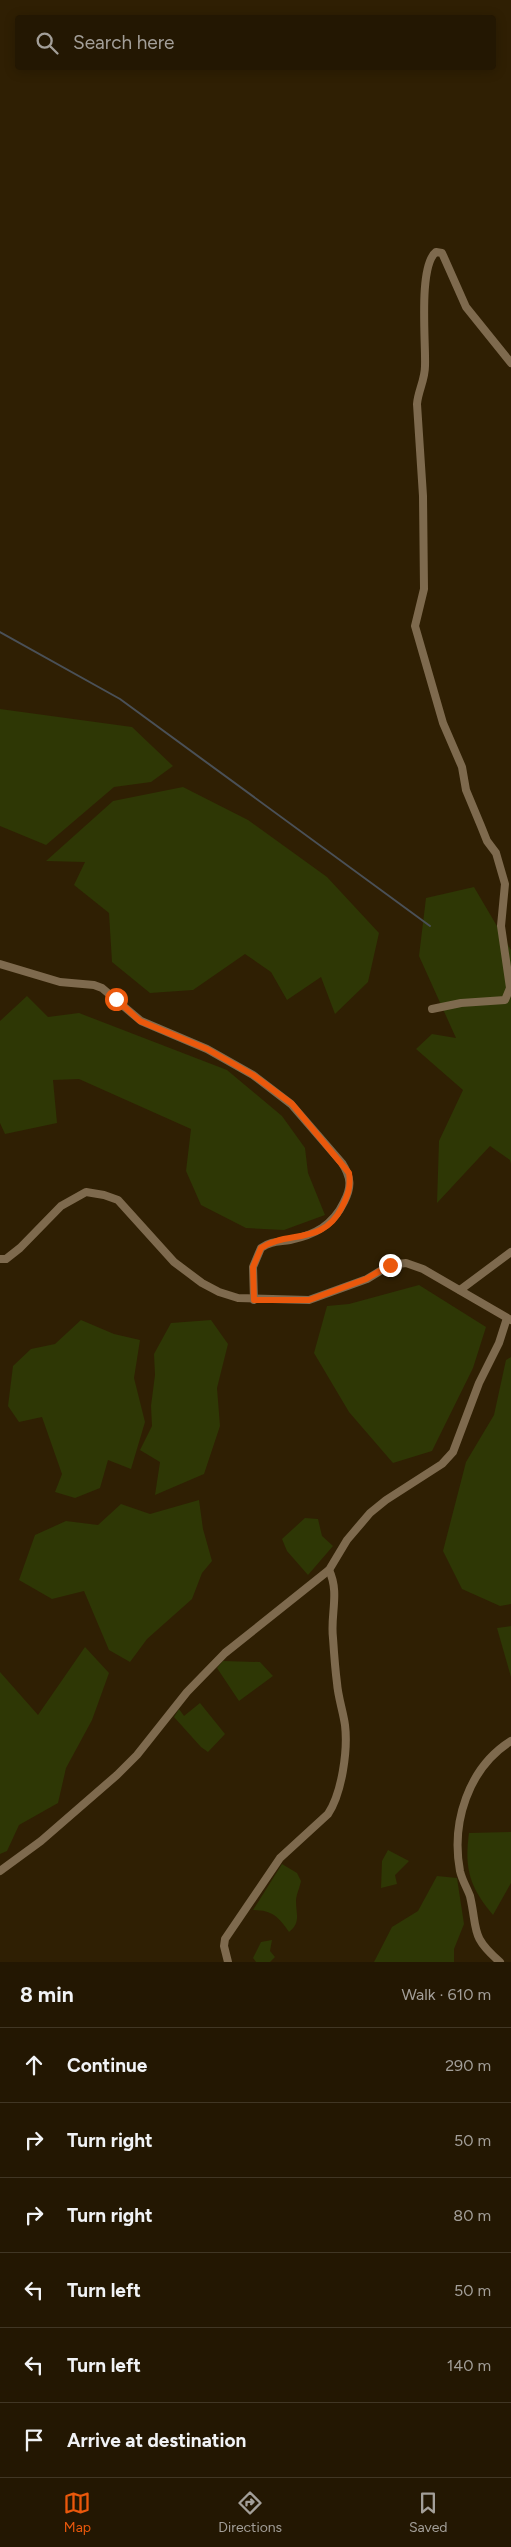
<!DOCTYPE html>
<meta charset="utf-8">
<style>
:root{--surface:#231702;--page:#2f2411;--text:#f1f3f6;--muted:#a39f99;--line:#403624;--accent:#ea580c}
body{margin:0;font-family:Figtree,sans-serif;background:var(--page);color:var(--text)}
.stop{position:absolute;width:15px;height:15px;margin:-11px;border:4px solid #ea580c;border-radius:50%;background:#fff}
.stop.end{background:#ea580c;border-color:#fff;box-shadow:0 1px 5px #0008}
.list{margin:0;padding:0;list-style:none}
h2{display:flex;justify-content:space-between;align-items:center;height:65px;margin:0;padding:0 20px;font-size:21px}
h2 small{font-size:16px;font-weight:400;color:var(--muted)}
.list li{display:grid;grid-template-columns:32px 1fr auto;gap:15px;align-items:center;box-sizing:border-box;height:75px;padding:0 20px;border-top:1px solid var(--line)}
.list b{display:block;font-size:19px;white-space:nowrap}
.list em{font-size:16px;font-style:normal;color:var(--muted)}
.icon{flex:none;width:28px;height:28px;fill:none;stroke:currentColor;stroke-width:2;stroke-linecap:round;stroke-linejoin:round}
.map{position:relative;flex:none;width:511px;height:1962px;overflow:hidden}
.search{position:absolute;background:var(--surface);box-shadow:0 2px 12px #0003;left:15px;right:15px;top:15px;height:55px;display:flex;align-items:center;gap:12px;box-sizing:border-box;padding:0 18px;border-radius:5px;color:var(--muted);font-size:19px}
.sheet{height:515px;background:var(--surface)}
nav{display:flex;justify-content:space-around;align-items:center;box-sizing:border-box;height:70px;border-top:1px solid var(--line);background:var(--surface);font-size:14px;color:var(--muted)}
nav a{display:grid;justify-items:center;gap:2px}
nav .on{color:var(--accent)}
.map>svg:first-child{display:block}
.green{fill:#2e3705}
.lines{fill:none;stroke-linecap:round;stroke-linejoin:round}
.stream{stroke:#4a5057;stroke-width:2}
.minor{stroke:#7e6a4e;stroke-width:8}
.route{stroke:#ea580c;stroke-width:6}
</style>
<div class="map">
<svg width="511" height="1962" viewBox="0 0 511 1962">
<rect width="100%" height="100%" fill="#2f1f03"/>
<g class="green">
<polygon points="0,709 132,727 173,766 151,782 114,787 46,845 0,826"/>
<polygon points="183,787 248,820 327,877 379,933 368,982 335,1014 321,977 287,1000 271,972 245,954 193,990 150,993 112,962 109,913 74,885 85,862 46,861 113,801"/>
<polygon points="474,887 511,950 511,1164 510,1160 490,1146 437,1203 439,1141 463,1090 416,1049 432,1034 456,1038 419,956 426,898"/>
<polygon points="27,996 48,1017 79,1013 227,1070 282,1116 305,1148 308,1173 325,1215 284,1230 246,1228 201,1205 186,1171 191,1129 79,1079 53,1080 57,1123 5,1134 0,1123 0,1021"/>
<polygon points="419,1285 486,1327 473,1368 432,1451 393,1463 349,1412 314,1353 327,1306 349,1304"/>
<polygon points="81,1320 114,1334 140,1340 134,1378 145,1422 131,1469 108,1460 100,1488 75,1498 55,1492 62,1474 42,1417 19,1422 8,1406 13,1366 31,1349 55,1344"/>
<polygon points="211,1320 228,1344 217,1388 220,1426 204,1474 155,1495 160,1462 140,1450 152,1426 151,1406 155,1375 154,1354 171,1323"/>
<polygon points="511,1357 511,1604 500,1606 462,1589 443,1551 466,1462 494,1415 506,1360"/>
<polygon points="199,1500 203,1529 212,1561 202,1573 192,1599 147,1639 130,1662 109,1650 84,1591 52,1599 19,1580 35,1535 66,1521 98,1525 121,1504 150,1514"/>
<polygon points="305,1518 318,1519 322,1536 333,1546 308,1575 287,1551 282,1539"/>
<polygon points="511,1626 511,1677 497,1628"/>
<polygon points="85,1647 109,1673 92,1720 66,1768 58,1803 19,1825 7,1851 0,1854 0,1672 38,1715"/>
<polygon points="223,1661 260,1662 273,1676 239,1701 217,1668"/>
<polygon points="200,1703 225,1734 208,1752 201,1747 174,1717 179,1709 184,1716"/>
<path d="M511,1832V1883L493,1915C470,1888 464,1869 469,1833Z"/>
<polygon points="388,1850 409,1861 395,1875 397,1884 381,1888 382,1861"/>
<path d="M282,1864L297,1873L301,1881C300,1887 296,1895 296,1901C296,1914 301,1923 289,1932C279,1917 272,1910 253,1910Z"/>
<polygon points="437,1876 457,1878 464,1924 454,1949 454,1962 374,1962 392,1927 418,1911"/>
<polygon points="272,1940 270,1951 275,1957 270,1962 256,1962 253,1958 261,1942"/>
</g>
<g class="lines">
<polyline class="stream" points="0,632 120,699 430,926"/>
<g class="minor">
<path d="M0,964L60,982L94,985L102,988L141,1021L207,1049L253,1075L291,1104L342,1163C351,1177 352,1187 344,1202C333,1225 315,1235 290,1240C279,1242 271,1241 261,1248L253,1267L254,1300"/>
<path d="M432,1009L461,1003L505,1000L510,988L501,926L505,884L496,853L487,841L481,826L466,790L462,767L443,723L415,626L424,589L423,496L417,404C418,391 425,380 425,366C426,343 418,266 436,252L442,253L466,307L511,363"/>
<polyline points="0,1259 6,1259 20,1248 61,1206 86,1192 104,1195 118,1200 174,1262 202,1283 219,1292 238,1298 309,1300 367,1279 390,1265 406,1263 423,1269 511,1320"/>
<polyline points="460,1290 511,1252"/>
<polyline points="0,1871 41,1841 117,1775 137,1755 187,1692 225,1653 329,1570 347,1540 370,1513 386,1500 442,1464 453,1452 479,1383 499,1343 507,1318"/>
<path d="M228,1962L224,1946L225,1939L280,1858L328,1814C342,1793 348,1750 345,1725C343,1711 338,1697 337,1683C335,1668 334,1653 333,1638C330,1615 340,1593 329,1570"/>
<path d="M500,1962C470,1936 478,1931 470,1896C467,1888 462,1880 460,1871C451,1823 468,1768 511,1741"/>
</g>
</g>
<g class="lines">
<path class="route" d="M116,999L140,1021L207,1049L253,1075L292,1104L349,1173C351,1187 348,1195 342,1207C323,1246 287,1230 261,1248L253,1267L254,1300H309L366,1279L390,1265"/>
</g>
</svg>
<div class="stop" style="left:116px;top:999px"></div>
<div class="stop end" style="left:390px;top:1265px"></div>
<div class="search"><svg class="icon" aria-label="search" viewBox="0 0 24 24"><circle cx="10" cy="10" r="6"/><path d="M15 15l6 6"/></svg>Search here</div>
</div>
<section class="sheet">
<h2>8 min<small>Walk · 610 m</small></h2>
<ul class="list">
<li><svg class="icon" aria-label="ahead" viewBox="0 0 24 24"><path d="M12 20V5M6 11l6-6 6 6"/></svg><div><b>Continue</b></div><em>290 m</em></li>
<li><svg class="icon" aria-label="right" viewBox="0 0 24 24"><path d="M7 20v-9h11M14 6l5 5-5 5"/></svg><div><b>Turn right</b></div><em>50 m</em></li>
<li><svg class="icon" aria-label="right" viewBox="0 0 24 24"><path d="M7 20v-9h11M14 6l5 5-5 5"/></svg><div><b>Turn right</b></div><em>80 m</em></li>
<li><svg class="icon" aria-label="left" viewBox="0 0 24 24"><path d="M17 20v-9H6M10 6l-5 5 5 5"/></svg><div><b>Turn left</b></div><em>50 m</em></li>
<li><svg class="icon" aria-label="left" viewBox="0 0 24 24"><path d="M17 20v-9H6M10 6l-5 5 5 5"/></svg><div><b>Turn left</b></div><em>140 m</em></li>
<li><svg class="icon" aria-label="arrive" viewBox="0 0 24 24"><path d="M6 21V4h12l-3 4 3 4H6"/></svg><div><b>Arrive at destination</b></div></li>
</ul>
</section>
<nav>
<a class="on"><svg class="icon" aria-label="map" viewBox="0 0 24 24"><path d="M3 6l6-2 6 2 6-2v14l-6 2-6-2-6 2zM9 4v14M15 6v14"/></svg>Map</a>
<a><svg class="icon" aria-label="directions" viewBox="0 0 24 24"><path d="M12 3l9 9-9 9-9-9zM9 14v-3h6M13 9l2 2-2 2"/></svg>Directions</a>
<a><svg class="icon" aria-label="saved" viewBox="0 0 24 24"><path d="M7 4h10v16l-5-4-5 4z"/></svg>Saved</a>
</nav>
